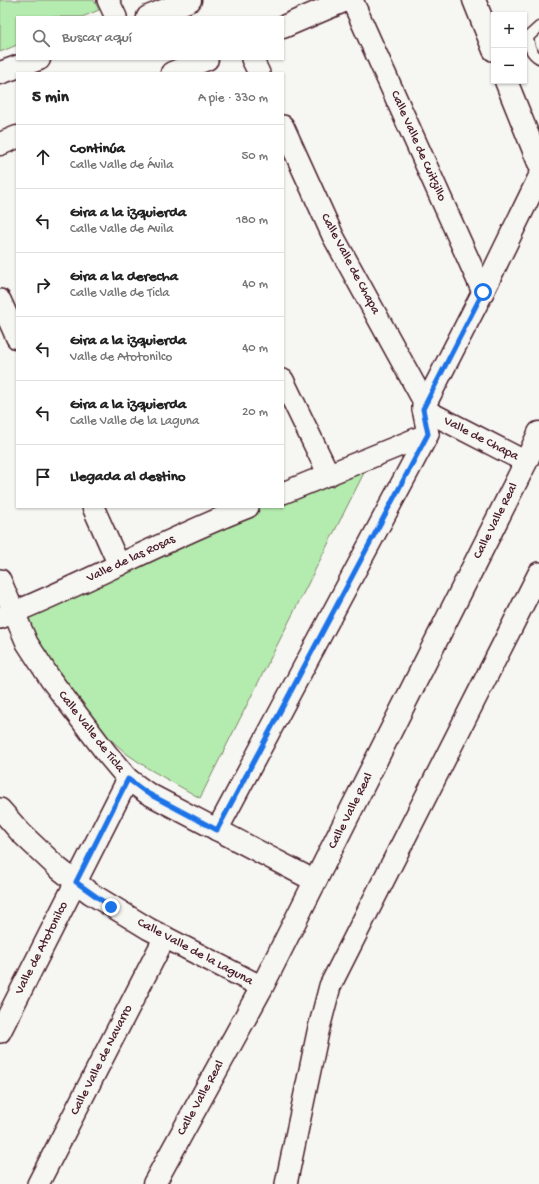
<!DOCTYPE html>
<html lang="es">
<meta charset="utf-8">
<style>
:root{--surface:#fff;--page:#f2f2f2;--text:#222;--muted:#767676;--line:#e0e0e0}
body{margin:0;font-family:"Gochi Hand",sans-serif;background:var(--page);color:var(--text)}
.controls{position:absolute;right:12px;top:12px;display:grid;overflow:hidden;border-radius:0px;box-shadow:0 1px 3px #0004}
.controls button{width:36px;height:36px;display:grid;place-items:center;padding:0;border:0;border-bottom:1px solid var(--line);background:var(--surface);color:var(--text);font:20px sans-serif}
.stop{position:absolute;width:12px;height:12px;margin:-9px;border:3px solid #1a73e8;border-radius:50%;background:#fff}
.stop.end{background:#1a73e8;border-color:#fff;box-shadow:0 1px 4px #0008}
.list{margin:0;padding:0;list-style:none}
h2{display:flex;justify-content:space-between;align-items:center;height:52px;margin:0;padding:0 16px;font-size:17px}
h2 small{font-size:13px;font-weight:400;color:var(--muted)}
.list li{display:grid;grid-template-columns:26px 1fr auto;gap:12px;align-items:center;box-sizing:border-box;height:64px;padding:0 16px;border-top:1px solid var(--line)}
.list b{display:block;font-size:15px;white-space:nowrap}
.list p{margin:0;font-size:13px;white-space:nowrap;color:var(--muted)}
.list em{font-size:13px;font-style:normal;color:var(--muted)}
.icon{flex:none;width:22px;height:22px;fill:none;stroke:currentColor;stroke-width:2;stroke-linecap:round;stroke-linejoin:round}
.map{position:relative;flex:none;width:539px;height:1184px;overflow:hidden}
.search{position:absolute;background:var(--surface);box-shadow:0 1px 3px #0004;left:16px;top:16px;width:268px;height:44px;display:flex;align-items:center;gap:10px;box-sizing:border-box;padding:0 14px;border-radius:0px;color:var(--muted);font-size:15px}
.panel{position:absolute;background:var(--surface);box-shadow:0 1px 3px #0004;left:16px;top:72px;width:268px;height:436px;border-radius:0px}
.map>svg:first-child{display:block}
.green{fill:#b4ebae;stroke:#7f856c}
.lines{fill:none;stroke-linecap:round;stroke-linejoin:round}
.lane-casing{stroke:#4a1f2b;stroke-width:13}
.street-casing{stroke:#4a1f2b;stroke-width:24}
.secondary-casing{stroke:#4a1f2b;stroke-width:25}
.lane{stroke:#f6f6f2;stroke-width:10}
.street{stroke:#f6f6f2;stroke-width:21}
.secondary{stroke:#f6f6f2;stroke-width:22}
.route{stroke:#1a73e8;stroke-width:5}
.labels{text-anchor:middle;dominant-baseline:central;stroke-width:4;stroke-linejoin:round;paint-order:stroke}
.street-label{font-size:13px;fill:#4a1f2b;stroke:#f6f6f2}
</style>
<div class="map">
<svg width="539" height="1184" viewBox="0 0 539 1184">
<rect width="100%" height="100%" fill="#f6f6f2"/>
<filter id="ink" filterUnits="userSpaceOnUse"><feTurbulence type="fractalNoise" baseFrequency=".025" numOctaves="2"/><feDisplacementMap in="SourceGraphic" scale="8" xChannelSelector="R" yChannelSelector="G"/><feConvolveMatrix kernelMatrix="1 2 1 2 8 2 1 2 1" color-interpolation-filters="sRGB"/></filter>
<g filter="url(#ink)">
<g class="green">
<polygon points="0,0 94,0 99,10 82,17 17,17 17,45 0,52"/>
<polygon points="375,451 200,798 149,769 127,754 75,708 45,668 22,609 249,507 283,507 283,492"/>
</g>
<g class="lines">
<defs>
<path id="lane" d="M539,27L528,37C529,45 530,53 539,58"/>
<g id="street">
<polyline points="108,0 116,17"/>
<polyline points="352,0 483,292"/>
<polyline points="252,59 259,73"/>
<polyline points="283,126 333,236 423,400 423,409 526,462"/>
<polyline points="0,300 17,338"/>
<polyline points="283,380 329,475"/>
<polyline points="283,493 428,434"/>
<polyline points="93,507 119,565"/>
<polyline points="0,580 27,643 51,680 107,754 128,779 147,793 315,881"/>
<path d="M0,618C84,585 163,540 248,507"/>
<polyline points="0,809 21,833 58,868 90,893 149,929 262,987"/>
<polyline points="217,830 428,434 423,409 483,292 539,177"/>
<polyline points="0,1032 128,779"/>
<polyline points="38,1184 165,937"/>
<polyline points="286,1184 318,1032 330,986 539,573"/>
</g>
<g id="secondary">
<polyline points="474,0 494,50"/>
<polyline points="148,17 190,0"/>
<polyline points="283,27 346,0"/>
<polyline points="0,73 39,59"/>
<polyline points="172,73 207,59"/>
<polyline points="506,81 539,163"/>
<polyline points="0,144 17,137"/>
<polyline points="154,1184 262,987 526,462 539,433"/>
</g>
</defs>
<use href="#lane" class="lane-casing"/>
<use href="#street" class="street-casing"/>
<use href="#secondary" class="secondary-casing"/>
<use href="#lane" class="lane"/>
<use href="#street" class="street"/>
<use href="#secondary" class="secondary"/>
</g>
</g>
<g class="lines" filter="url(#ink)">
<polyline class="route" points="111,907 76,882 128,779 147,793 217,830 428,434 423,409 483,292"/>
</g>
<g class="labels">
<g class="street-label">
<text transform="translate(418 146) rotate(66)">Calle Valle de Cuitzillo</text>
<text transform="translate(350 264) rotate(62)">Calle Valle de Chapa</text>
<text transform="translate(481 439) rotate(27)">Valle de Chapa</text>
<text transform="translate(496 521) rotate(-63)">Calle Valle Real</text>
<text transform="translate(131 559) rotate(-25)">Valle de las Rosas</text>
<text transform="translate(91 732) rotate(52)">Calle Valle de Ticla</text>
<text transform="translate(351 811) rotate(-63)">Calle Valle Real</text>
<text transform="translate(42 948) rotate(-63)">Valle de Atotonilco</text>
<text transform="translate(195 952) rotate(28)">Calle Valle de la Laguna</text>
<text transform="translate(102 1060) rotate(-63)">Calle Valle de Navarro</text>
<text transform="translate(201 1098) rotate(-61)">Calle Valle Real</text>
</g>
</g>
</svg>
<div class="controls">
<button>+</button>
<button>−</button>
</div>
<div class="stop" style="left:483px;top:292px"></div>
<div class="stop end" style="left:111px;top:907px"></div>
<div class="search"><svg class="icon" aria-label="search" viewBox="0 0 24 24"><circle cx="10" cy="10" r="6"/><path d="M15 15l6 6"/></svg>Buscar aquí</div>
<section class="panel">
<h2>5 min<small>A pie · 330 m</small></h2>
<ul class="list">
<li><svg class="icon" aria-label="ahead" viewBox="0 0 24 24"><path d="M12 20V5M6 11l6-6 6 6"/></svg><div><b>Continúa</b><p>Calle Valle de Ávila</p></div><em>50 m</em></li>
<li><svg class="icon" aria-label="left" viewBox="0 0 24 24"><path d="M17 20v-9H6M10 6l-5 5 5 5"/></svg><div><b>Gira a la izquierda</b><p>Calle Valle de Avila</p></div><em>180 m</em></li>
<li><svg class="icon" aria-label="right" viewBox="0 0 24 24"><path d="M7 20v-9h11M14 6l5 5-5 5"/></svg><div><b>Gira a la derecha</b><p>Calle Valle de Ticla</p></div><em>40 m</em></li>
<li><svg class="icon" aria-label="left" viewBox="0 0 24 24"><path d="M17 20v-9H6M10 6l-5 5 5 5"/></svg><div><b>Gira a la izquierda</b><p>Valle de Atotonilco</p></div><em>40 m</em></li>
<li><svg class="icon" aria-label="left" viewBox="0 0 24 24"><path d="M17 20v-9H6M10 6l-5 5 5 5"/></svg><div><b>Gira a la izquierda</b><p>Calle Valle de la Laguna</p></div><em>20 m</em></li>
<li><svg class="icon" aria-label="arrive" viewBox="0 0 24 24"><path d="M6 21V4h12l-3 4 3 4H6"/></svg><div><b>Llegada al destino</b></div></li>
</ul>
</section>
</div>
